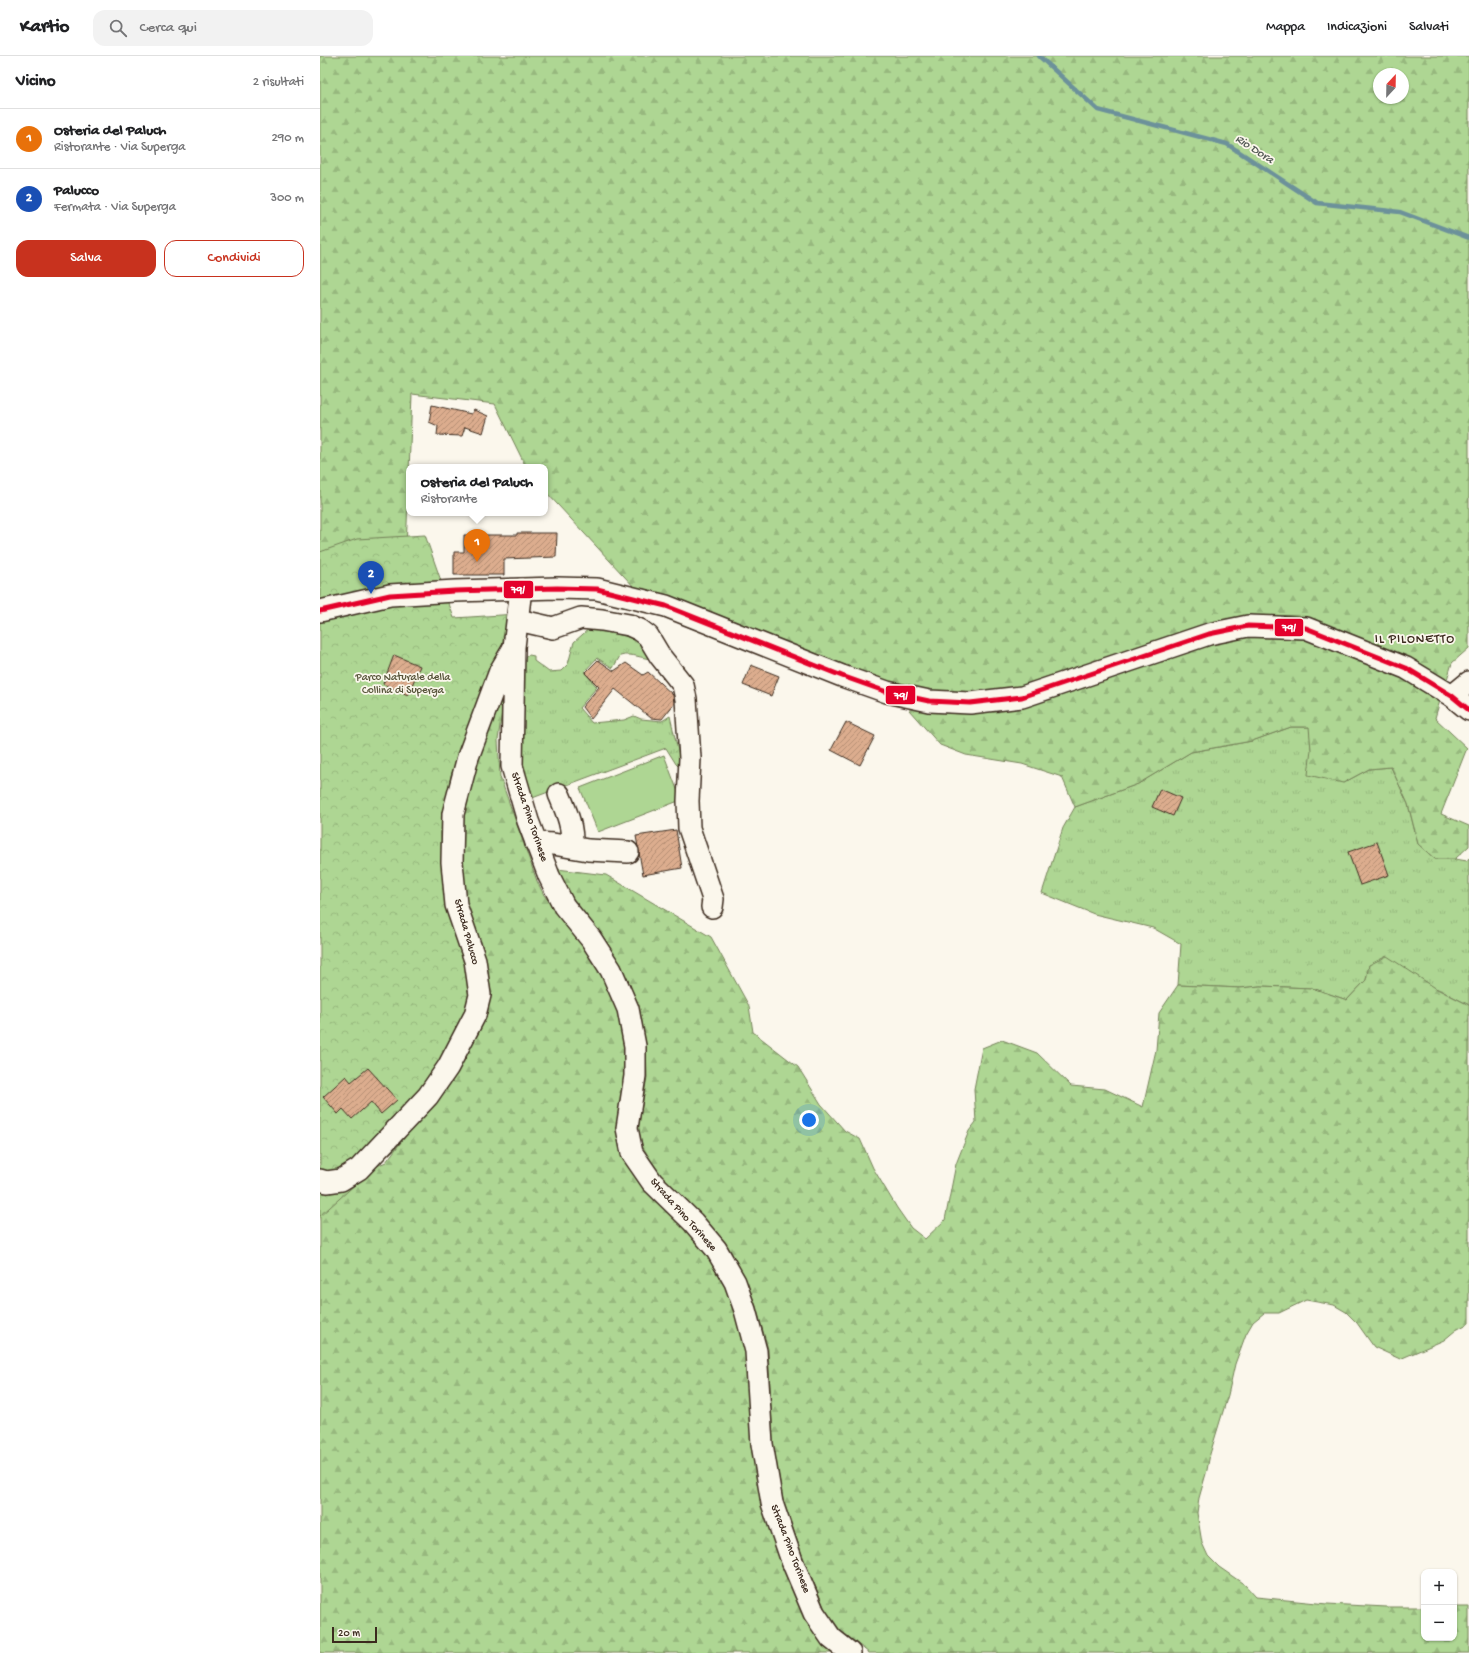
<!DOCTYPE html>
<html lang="it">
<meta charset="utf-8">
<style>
:root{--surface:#fff;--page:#f2f2f2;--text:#202124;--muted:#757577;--line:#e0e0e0;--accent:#c8321e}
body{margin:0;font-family:"Gochi Hand",sans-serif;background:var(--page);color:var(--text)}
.controls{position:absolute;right:12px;bottom:12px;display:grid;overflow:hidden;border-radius:8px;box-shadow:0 1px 3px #0004}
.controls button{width:36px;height:36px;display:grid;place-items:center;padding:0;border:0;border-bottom:1px solid var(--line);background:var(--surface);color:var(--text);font:20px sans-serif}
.compass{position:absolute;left:1053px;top:12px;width:36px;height:36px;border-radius:50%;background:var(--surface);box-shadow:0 1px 3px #0004;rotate:22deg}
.scale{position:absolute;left:12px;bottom:10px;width:45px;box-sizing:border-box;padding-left:4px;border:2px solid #3b2a1e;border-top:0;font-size:11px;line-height:14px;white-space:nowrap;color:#3b2a1e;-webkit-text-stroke:3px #fbf7ec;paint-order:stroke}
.you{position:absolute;left:489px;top:1064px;width:14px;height:14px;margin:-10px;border:3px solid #fff;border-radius:50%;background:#1a73e8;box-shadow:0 0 0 6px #1a73e833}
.badge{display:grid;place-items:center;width:26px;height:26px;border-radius:50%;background:var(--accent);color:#fff;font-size:13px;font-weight:700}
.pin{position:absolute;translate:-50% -33px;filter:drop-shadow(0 1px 2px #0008)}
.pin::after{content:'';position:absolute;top:21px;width:14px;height:12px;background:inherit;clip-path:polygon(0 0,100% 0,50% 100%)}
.popup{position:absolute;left:86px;top:408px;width:142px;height:52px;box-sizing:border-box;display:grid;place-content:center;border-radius:8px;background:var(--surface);filter:drop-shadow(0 1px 3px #0005);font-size:13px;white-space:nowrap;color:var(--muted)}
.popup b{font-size:15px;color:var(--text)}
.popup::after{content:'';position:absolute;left:50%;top:100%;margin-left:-8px;border:8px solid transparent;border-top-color:var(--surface)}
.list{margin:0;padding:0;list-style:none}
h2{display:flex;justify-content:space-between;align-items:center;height:52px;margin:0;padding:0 16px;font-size:17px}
h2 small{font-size:13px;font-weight:400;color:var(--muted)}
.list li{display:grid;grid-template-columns:26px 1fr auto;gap:12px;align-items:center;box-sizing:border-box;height:60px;padding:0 16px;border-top:1px solid var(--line)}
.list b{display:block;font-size:15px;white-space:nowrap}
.list p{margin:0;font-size:13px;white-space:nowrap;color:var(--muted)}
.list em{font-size:13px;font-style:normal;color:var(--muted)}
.actions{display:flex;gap:8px;padding:12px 16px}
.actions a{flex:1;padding:9px 0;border:1px solid var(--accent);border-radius:12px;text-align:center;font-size:14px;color:var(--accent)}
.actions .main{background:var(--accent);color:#fff}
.icon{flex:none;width:22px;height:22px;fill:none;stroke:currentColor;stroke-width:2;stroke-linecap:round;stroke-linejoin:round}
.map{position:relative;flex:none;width:1149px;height:1597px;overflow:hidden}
header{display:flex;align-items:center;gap:24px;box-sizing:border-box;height:56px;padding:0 20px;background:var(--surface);border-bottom:1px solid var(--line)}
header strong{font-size:19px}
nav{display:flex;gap:22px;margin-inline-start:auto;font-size:14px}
.search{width:280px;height:36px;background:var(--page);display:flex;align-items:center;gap:10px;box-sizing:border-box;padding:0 14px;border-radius:12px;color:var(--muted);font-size:15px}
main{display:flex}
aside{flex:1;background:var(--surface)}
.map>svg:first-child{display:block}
.grass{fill:url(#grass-tufts);stroke:#748058}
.forest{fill:url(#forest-firs);stroke:#748058;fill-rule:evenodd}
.park{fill:url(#park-crowns);stroke:#748058}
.garden{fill:#aed693;stroke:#748058}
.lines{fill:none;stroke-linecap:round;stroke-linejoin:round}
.stream{stroke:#6c919a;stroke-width:4.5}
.building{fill:url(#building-hatch);stroke:#3b2a1e}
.minor-casing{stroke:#3b2a1e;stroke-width:24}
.minor{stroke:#fbf7ec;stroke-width:21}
.bus-1-casing{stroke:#fbf7ec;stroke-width:8}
.bus-1{stroke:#e4002b;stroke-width:5}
.labels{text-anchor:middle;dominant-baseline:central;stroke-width:3.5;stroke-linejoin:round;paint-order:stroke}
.park-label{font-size:11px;fill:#58553b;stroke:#fbf7ec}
.street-label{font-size:11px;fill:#3b2a1e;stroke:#fbf7ec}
.water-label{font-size:12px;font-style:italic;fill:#4f5552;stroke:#fbf7ec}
.quarter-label{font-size:13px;letter-spacing:1px;fill:#3b2a1e;stroke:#fbf7ec}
.line-badge{stroke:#fbf7ec;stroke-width:1.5}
.badge-label{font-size:11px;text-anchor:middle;font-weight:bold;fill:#fff}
</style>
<header>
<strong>Kartio</strong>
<div class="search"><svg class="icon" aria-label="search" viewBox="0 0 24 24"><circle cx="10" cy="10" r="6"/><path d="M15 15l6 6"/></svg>Cerca qui</div>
<nav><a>Mappa</a><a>Indicazioni</a><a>Salvati</a></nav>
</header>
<main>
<aside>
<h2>Vicino<small>2 risultati</small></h2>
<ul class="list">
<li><span class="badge" style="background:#e8710a">1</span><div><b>Osteria del Paluch</b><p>Ristorante · Via Superga</p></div><em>290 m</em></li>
<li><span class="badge" style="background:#1a4fb4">2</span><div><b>Palucco</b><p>Fermata · Via Superga</p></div><em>300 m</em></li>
</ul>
<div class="actions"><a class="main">Salva</a><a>Condividi</a></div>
</aside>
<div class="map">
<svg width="1149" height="1597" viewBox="0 0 1149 1597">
<defs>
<pattern id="grass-tufts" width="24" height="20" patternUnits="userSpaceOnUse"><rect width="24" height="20" fill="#aed693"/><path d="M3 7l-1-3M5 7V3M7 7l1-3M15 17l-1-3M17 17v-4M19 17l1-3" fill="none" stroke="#97b87e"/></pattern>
<pattern id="forest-firs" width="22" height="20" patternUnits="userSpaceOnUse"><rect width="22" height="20" fill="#aed693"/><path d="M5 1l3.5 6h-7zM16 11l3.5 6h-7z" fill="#97b87e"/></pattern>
<pattern id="park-crowns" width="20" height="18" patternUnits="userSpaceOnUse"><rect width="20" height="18" fill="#aed693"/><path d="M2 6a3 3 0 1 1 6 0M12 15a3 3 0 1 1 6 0" fill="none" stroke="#97b87e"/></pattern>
<pattern id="building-hatch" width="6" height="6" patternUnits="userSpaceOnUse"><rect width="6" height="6" fill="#dcad8e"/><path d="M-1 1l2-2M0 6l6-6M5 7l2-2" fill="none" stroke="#b48d73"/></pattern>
</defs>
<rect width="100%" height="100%" fill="#fbf7ec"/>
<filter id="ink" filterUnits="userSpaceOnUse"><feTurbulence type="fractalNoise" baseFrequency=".025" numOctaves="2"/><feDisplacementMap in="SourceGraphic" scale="8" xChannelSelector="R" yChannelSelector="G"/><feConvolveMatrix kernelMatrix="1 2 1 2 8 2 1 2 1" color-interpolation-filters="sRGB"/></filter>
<g filter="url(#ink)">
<g class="grass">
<path d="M271,571L312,582L322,587L336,603C324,604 312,596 300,600L293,612L277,602L264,616L277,631L259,652L272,667L304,664L314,660L321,663L342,665L350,660L361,708L358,710L356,708L346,692L207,744L199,710L202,616L205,601L209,599L214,600V605L229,616L241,615L248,608L254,586Z"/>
<polygon points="971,671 990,671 991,693 1023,727 1049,713 1071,711 1088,748 1098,788 1115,803 1135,803 1147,805 1149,802 1149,949 1118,933 1049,909 1046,924 1027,944 992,932 940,930 920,932 858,929 861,888 833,872 774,858 722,837 743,772 755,751 818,728 871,696 932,685"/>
</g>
<g class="forest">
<path d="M0,0H1149V592L1132,607L1125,630L988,565L700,634L598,644L316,533L225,435V411H206L175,348L92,338L85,520L0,551ZM1059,18H1083V42H1059Z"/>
<polygon points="949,574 1033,594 1121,641 1115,662 1147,692 1121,758 1149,770 1149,790 1135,803 1115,803 1098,788 1088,748 1071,711 1049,713 1023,727 988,719 991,694 989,671 971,671 932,685 871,696 818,728 755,751 742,721 702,708 646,699 620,689 589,654 692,646 890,583"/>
<polygon points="185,633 178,684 180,721 217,825 224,839 263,889 282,919 298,956 305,991 305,1019 297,1073 303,1101 388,1199 405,1231 415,1257 426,1296 432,1389 514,1597 0,1597 0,1131 5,1132 66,1106 127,1025 137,846 135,758 161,659"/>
<polygon points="229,812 286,819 391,881 429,950 433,976 478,1011 501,1048 525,1075 540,1083 553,1112 577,1152 591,1172 605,1183 625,1164 636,1108 649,1075 656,1066 654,1033 662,992 682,984 717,997 751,1030 785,1033 823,1051 836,994 839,957 858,929 920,932 940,930 992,932 1027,944 1046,924 1049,909 1067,900 1117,933 1149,949 1149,1267 1136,1274 1124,1284 1080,1303 1054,1291 1037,1267 1026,1256 1014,1249 986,1244 959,1257 944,1257 933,1266 926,1278 915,1308 908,1339 890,1398 887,1414 879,1442 877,1457 882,1487 888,1500 899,1511 925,1529 936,1541 1007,1548 1067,1551 1104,1551 1104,1582 1134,1582 1134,1551 1149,1551 1149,1597 549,1597 520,1574 504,1551 483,1501 463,1444 453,1387 448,1293 436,1250 425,1222 406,1187 381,1158 341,1119 323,1092 318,1072 327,1021 326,989 319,950 301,909 280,876"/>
</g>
<polygon class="park" points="105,479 134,562 197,558 181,617 131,719 121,777 126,846 149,901 155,983 123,1035 76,1092 0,1160 0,496 37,483"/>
<polygon class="garden" points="344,699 361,744 278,776 260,732"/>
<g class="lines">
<polyline class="stream" points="719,0 778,54 907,88 997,147 1080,156 1149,182"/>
</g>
<g class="building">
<polygon points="112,349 151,358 154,354 168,360 163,377 145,371 142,380 117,379 118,370 109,366"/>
<polygon points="197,477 237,477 236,501 184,503 184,519 134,519 134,496 144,496 144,479 197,479"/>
<polygon points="74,599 100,610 88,639 63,628"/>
<polygon points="278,604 294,615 306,607 323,619 328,616 353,639 354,648 342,663 331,662 295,633 271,663 262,651 279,631 265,617"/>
<polygon points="431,609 459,620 451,640 423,629"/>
<polygon points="526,666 555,680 540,709 511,694"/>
<polygon points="840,733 861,742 853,760 832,751"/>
<polygon points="356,774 362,812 323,819 316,780"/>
<polygon points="1057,786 1069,819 1040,829 1028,796"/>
<polygon points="48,1012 77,1044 61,1058 51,1046 32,1063 23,1053 18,1058 3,1041 26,1020 31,1026"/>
</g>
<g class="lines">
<defs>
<g id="minor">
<polyline points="201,533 194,591 192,710 208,765 229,820 244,850 271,883 291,914 308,953 315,990 315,1020 307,1072 312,1097 332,1126 373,1166 396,1193 415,1226 425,1254 436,1295 442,1388 452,1447 472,1505 494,1557 511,1582 530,1597"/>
<polyline points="0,555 70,539 135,535 237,532 277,533 346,550 522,620 567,636 609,645 650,647 702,641 889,578 928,570 986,572 1086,612 1132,640 1149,654"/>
<polyline points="198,564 233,572 261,562 282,564 309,569 320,574 328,580 340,600 363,629 366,643 370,702 368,745 369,772 393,843 392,851"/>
<polyline points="1132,640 1149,626"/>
<path d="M239,738C247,757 253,770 252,791"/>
<polyline points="216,787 233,788 268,794 308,796"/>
<polyline points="0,1124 7,1126 21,1124 39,1113 108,1040 128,1011 155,959 160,939 155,904 136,849 132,806 133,758 148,701 180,615 193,593"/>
</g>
</defs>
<use href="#minor" class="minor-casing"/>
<use href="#minor" class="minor"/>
<defs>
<polyline id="bus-1" points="0,555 70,539 135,535 237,532 277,533 346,550 522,620 567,636 609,645 650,647 702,641 889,578 928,570 986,572 1086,612 1132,640 1149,654"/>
</defs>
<use href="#bus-1" class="bus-1-casing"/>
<use href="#bus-1" class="bus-1"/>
</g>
</g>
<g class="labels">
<g class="park-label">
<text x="83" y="622">Parco Naturale della<tspan x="83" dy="13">Collina di Superga</tspan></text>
</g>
<g class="street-label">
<text transform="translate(209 761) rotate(71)">Strada Pino Torinese</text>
<text transform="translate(146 876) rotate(74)">Strada Palucco</text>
<text transform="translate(363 1159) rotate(48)">Strada Pino Torinese</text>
<text transform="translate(470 1493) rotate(69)">Strada Pino Torinese</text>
</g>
<g class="water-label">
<text transform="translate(934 94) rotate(33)">Rio Dora</text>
</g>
<g class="quarter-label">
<text x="1095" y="583">IL PILONETTO</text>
</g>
</g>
<g class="line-badge">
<rect x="183" y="524" width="31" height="19" rx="4" fill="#e4002b"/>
<rect x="954" y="562" width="30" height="19" rx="4" fill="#e4002b"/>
<rect x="565" y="629" width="31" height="20" rx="4" fill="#e4002b"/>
</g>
<g class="badge-label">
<text x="198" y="537">79/</text>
<text x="969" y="575">79/</text>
<text x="581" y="643">79/</text>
</g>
</svg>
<div class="controls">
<button>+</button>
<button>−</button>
</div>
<svg class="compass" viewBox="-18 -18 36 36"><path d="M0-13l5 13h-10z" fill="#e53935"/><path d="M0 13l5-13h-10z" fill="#757577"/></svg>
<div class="scale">20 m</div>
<div class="you"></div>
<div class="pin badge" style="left:157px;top:506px;background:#e8710a">1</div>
<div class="popup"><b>Osteria del Paluch</b>Ristorante</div>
<div class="pin badge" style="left:51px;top:538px;background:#1a4fb4">2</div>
</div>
</main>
